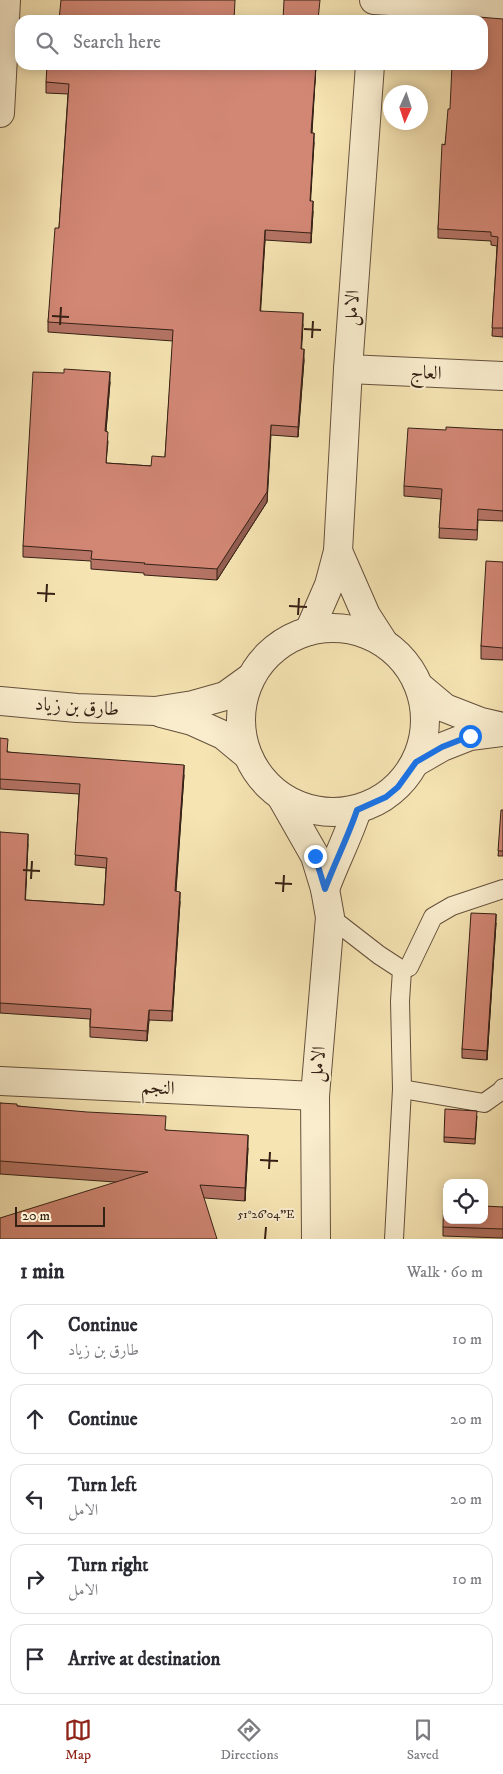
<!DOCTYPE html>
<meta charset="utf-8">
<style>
:root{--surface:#fff;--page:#f2f2f3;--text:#2b2b33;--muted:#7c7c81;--line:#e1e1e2;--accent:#8f2418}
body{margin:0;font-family:"IM FELL DW Pica",Amiri,serif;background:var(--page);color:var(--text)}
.controls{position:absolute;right:15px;bottom:15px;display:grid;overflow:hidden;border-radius:10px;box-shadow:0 2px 12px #0003}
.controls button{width:45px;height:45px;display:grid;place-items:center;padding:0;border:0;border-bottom:1px solid var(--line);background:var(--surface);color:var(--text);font:25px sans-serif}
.compass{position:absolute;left:383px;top:85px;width:45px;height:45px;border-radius:50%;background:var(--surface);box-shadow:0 2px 12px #0003;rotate:183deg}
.scale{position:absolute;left:15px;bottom:12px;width:90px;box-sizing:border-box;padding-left:5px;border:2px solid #352015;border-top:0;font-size:14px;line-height:18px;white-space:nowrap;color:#352015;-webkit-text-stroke:4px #f9edce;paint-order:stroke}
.stop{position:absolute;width:15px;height:15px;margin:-11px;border:4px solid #1a73e8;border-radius:50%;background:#fff}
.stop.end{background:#1a73e8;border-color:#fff;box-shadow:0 1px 5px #0008}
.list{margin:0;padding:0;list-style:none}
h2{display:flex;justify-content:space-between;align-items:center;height:65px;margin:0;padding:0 20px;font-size:21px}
h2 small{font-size:16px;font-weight:400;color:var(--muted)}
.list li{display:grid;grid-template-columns:32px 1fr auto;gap:15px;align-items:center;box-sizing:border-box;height:70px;margin:0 10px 10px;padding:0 10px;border:1px solid var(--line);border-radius:15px}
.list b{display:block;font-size:19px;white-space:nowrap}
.list p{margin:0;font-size:16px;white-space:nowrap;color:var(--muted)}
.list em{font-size:16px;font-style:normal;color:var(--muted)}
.icon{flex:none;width:28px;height:28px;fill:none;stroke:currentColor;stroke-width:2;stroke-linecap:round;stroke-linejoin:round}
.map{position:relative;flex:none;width:503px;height:1239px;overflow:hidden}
.search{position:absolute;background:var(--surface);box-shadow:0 2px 12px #0003;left:15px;right:15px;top:15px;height:55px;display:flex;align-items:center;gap:12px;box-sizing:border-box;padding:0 18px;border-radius:15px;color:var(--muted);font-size:19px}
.sheet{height:465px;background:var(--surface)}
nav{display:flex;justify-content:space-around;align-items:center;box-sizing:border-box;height:70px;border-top:1px solid var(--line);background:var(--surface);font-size:14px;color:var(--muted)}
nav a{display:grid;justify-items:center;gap:2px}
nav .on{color:var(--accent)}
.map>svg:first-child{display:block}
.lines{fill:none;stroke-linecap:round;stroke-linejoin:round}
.service-casing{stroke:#65513c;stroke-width:20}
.minor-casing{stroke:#65513c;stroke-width:30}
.service{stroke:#f9edce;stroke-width:18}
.minor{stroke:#f9edce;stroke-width:28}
.wall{fill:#b57465;stroke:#352015}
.shaded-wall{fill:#935e52;stroke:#352015}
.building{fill:#d28775;stroke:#352015}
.route{stroke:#1a73e8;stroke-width:6}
.ticks{fill:none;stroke:#352015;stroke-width:2}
.labels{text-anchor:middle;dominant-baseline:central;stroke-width:4;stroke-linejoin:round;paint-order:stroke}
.street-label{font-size:19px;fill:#352015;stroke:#f9edce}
.ticks-label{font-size:12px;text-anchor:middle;fill:#352015;stroke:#f9edce;stroke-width:4;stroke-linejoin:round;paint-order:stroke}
</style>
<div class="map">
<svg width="503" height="1239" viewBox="0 0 503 1239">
<rect width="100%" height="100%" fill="#f6e4b3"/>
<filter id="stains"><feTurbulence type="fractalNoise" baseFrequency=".004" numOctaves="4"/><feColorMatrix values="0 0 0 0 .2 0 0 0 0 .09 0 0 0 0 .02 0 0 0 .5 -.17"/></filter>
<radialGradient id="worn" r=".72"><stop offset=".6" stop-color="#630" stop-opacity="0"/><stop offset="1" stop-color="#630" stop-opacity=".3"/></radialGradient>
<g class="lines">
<defs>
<g id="service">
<polyline points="330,917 379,955 402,970 400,1001 402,1089 394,1239"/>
<polyline points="402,970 409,967 433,917 452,906 503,889"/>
<polyline points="402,1089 484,1103 501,1091 503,1088"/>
</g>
<g id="minor">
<polyline points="374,0 503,8"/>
<polyline points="0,113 6,0"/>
<polyline points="348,369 503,376"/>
<polyline points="338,551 366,615 384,643"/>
<circle cx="333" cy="720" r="92"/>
<polyline points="309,631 329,585 338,551 348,369 370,65"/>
<polyline points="420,687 445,708 481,722 503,727"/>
<polyline points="0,701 77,708 155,711 193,705 225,696 250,678"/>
<polyline points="161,713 192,721 223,735 246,754"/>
<polyline points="416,762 442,747 470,736 503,732"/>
<polyline points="282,798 315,856 325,889 330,917 315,1096 316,1239"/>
<path d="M325,889C335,862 348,837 357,810"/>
<polyline points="0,1081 315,1096"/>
</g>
</defs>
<use href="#service" class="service-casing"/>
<use href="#minor" class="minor-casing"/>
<use href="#service" class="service"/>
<use href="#minor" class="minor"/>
</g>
<g class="wall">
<polygon points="503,19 503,337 492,336 497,246 491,245 491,241 438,238 438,229 445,145 450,109"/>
<polygon points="316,65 312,133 314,143 310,201 313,212 311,243 265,240 260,311 303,324 301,349 304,360 298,437 271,435 267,502 217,580 144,575 144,573 91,569 91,561 23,557 23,546 110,382 106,431 108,442 106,463 151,466 165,457 173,341 48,332 48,322 59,228 68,94 46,93 46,82"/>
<polygon points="446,430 503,430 503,521 478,520 477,540 439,538 441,499 404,496 404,486"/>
<polygon points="503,562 503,660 481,659 481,646"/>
<polygon points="0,738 8,752 184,775 176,891 180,902 172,1021 149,1020 147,1041 90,1037 90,1019 0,1013 0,832 28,844 25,900 104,905 106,868 75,865 79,794 0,789"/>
<polygon points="503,810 503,856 498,856"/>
<polygon points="496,923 487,1060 462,1058 462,1049"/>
<polygon points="0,1103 166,1130 248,1148 245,1201 205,1198 115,1182 0,1174"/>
<polygon points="477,1116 475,1144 444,1142 444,1137"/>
<polygon points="503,1207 503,1238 443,1236 443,1227 447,1220"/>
</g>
<g class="shaded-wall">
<polygon points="316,65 311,143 311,133"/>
<polygon points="314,133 314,143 310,211 310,201"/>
<polygon points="313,201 313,212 311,243 311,233"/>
<polygon points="265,230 265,240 260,321 260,311"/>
<polygon points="303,313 303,324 301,359 301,349"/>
<polygon points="304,349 304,360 298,437 298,427"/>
<polygon points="110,372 110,382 105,442 105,431"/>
<polygon points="271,425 267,502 217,580 217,569"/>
<polygon points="184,765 184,775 175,901 175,891"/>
<polygon points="28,834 28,844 25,910 25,900"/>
<polygon points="180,892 180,902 172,1021 172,1011"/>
<polygon points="496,914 496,923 487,1060 487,1051"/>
<polygon points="149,1010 149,1020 147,1041 147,1031"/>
<polygon points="248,1135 248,1148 245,1201 245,1188"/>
</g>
<g class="building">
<polygon points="61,0 235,0 234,20 59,20"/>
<polygon points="284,0 320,0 318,20 283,20"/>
<polygon points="466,16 503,19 503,328 492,328 498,237 491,236 491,232 438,229 442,144 445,145 448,109 450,109 452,65 483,65 483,20 465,20"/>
<polygon points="47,65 316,65 311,133 314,133 310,201 313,201 311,233 265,230 260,311 303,313 301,349 304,349 298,427 271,425 267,492 217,569 144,564 145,563 91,559 92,551 23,546 33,372 64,373 64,369 110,372 105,431 108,432 106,463 151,466 152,456 165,457 173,330 48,322 55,228 59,228 69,84 46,82"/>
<polygon points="446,427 503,430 503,511 478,509 477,530 439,528 442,489 404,486 408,428 446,430"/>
<polygon points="486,561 503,562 503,648 481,646"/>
<polygon points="0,738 8,739 7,752 184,765 175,891 180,892 172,1011 149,1010 147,1031 90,1027 91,1009 0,1003 0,832 28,834 25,900 104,905 107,858 75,855 80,784 0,779"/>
<polygon points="501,810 503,810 503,851 498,851"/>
<polygon points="471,913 496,914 487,1051 462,1049"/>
<polygon points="0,1103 17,1104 17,1106 87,1112 166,1116 165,1130 248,1135 245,1188 200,1185 217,1239 0,1239 0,1218 148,1172 0,1161"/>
<polygon points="445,1109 477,1111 475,1139 444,1137"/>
<polygon points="444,1186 447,1186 447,1220 484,1220 484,1206 503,1207 503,1229 443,1227"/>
</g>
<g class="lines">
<path class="route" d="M315,856L325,889C335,862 348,837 357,810L386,797L398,787L416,762L442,747L470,736"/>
</g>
<path class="ticks" d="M52,316L69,317M60,325L61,307M304,329L321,330M312,338L313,321M37,593L55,594M46,602L47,584M289,606L307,607M298,615L299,598M23,870L40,871M31,879L32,861M275,883L292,884M283,892L284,875M260,1160L278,1161M269,1169L270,1152M265,1239L266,1227"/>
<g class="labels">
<g class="street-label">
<text transform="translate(352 308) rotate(-86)">الامل</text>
<text transform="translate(426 373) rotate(3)">العاج</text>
<text transform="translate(77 707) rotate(4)">طارق بن زياد</text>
<text transform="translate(318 1064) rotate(-85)">الامل</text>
<text transform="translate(158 1088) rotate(3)">النجم</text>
</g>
</g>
<g class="ticks-label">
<text x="266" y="1218">51°26'04"E</text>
</g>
<rect width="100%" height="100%" filter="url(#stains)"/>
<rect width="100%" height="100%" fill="url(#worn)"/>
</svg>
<div class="controls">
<button><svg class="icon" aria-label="locate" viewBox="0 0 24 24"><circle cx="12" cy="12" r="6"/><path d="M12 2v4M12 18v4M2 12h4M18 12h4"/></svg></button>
</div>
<svg class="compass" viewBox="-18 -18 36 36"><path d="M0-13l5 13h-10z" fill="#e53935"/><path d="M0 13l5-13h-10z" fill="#7c7c81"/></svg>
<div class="scale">20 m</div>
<div class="stop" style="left:470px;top:736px"></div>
<div class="stop end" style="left:315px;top:856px"></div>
<div class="search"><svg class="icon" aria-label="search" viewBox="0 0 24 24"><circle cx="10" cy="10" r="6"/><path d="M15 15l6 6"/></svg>Search here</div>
</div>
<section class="sheet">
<h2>1 min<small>Walk · 60 m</small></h2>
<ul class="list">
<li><svg class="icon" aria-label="ahead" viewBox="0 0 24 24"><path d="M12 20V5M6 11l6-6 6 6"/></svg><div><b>Continue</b><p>طارق بن زياد</p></div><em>10 m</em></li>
<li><svg class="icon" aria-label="ahead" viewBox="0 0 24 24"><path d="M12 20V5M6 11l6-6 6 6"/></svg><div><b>Continue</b></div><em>20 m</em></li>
<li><svg class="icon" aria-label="left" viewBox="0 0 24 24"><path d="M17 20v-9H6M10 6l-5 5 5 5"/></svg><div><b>Turn left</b><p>الامل</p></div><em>20 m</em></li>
<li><svg class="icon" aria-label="right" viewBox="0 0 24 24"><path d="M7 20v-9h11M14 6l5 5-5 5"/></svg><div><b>Turn right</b><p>الامل</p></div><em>10 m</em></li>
<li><svg class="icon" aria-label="arrive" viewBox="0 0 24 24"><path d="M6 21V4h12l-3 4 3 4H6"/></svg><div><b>Arrive at destination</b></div></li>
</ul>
</section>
<nav>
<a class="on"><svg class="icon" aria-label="map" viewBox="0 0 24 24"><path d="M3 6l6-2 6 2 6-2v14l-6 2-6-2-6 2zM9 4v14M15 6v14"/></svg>Map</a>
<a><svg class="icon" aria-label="directions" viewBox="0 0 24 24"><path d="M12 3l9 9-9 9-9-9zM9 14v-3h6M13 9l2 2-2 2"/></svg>Directions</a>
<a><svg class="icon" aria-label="saved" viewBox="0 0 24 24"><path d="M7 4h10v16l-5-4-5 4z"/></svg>Saved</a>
</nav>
